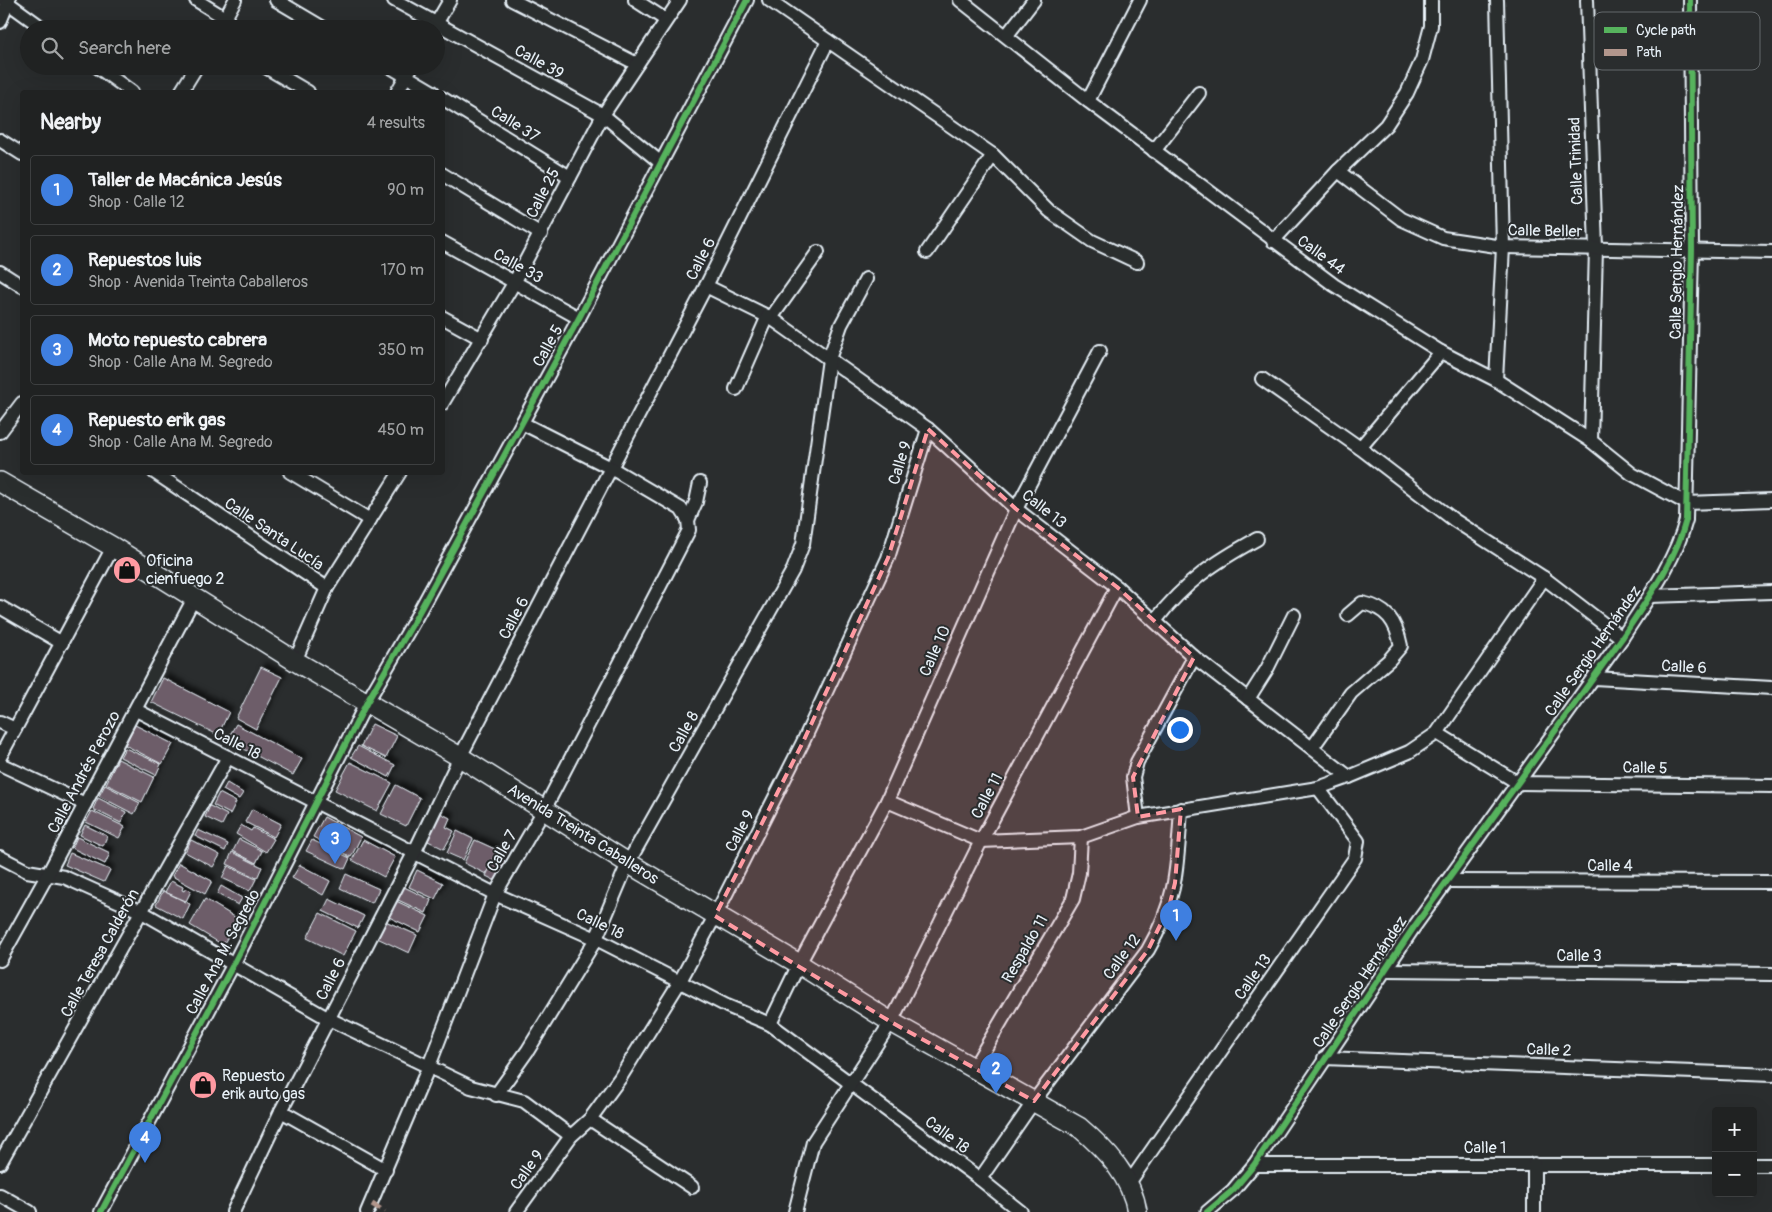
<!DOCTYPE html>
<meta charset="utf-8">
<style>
:root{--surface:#202222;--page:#2d2f2f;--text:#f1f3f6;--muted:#a2a4a5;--line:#3d3f40;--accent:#2563eb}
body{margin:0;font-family:Pangolin,sans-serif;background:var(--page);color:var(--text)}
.controls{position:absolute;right:15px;bottom:15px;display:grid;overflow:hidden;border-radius:5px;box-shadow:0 5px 20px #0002}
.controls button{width:45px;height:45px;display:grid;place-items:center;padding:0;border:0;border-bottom:1px solid var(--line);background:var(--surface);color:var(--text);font:25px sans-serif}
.you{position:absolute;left:1179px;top:729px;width:18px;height:18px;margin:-12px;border:4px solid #fff;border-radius:50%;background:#1a73e8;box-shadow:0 0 0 8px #1a73e833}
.badge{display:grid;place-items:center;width:32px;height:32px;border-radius:50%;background:var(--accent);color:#fff;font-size:16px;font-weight:700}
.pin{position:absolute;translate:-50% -41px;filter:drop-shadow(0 1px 2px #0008)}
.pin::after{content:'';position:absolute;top:26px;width:18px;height:15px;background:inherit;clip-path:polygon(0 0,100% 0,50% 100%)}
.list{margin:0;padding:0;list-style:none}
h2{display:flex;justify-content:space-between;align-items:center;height:65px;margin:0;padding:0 20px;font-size:21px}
h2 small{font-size:16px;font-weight:400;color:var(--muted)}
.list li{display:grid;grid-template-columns:32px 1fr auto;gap:15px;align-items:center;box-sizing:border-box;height:70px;margin:0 10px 10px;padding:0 10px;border:1px solid var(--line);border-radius:5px}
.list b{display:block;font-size:19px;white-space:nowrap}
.list p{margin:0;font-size:16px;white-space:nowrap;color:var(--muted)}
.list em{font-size:16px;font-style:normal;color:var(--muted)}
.icon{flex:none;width:28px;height:28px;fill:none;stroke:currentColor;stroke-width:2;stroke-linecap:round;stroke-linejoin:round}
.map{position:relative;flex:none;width:1772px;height:1212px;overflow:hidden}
.search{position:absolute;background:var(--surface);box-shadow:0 5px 20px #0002;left:20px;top:20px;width:425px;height:55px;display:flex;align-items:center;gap:12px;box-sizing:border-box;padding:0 18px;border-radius:28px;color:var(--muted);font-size:19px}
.panel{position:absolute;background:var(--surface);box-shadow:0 5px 20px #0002;left:20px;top:90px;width:425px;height:385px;border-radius:5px}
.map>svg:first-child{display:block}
.building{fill:#6d5d69;stroke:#e8f1f8;filter:url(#shadow)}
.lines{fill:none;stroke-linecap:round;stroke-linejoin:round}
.street-casing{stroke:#e8f1f8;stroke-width:16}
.secondary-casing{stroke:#e8f1f8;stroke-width:22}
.street{stroke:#2a2d2e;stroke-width:12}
.secondary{stroke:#2a2d2e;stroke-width:19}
.quiet{stroke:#b2968c;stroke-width:5;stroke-dasharray:10 5;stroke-linecap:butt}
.cycleway-casing{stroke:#2a2d2e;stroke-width:9}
.cycleway{stroke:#56b35d;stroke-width:6}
.marked{fill:#ff9aa2;fill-opacity:0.2;stroke:#ff9aa2;stroke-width:4;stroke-dasharray:10 6;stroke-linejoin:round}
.labels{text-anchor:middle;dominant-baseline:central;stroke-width:4;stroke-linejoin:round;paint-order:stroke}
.street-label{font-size:16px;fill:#e8f1f8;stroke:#2a2d2e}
.poi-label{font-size:16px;fill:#e8f1f8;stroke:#2a2d2e;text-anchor:start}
.key{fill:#2a2d2e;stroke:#63686b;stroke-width:1}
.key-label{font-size:14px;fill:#e8f1f8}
</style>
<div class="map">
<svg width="1772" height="1212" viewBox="0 0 1772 1212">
<defs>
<filter id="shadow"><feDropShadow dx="4.5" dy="-4.5" stdDeviation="2.5" flood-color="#0009"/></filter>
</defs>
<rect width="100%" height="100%" fill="#2a2d2e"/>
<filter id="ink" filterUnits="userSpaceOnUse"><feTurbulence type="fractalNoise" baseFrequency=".02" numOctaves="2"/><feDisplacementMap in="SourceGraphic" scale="10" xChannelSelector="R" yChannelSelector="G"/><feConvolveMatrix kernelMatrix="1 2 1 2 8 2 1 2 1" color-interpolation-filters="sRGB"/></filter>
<g filter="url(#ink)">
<g class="building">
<polygon points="261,667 282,677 256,729 236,718"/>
<polygon points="163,678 229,712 218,735 151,702"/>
<polygon points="236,724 302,759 293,775 227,740"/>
<polygon points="372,724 397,736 386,758 361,746"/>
<polygon points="135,725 173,744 162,764 125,745"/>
<polygon points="358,746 395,765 389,777 351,757"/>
<polygon points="125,748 161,764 156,775 120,757"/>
<polygon points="118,759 154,777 142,802 106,784"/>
<polygon points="350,762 392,783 377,811 335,790"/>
<polygon points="227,783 243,793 239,799 223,790"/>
<polygon points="105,785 140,803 134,814 99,796"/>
<polygon points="396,785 420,798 406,826 381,814"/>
<polygon points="219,793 236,802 230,814 213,805"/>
<polygon points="98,798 126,812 121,823 93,809"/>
<polygon points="210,806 227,815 222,825 205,817"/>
<polygon points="252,809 281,824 274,837 245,822"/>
<polygon points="92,811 125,827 119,838 86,822"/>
<polygon points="440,813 450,818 446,827 454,831 444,849 426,840"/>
<polygon points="324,817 361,837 351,857 313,837"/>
<polygon points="85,825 107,836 103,846 80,835"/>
<polygon points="241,825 251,831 253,828 274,839 266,852 236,834"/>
<polygon points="198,830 228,844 225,851 195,836"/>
<polygon points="457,831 473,839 463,860 447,853"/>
<polygon points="77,837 110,853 105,864 72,848"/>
<polygon points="239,839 262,851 256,863 233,851"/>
<polygon points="191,840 220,855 213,867 185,852"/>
<polygon points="312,840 350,858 345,869 306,851"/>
<polygon points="363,840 395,857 384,877 352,860"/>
<polygon points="475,840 497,850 486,874 464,863"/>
<polygon points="232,852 262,867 257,878 227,864"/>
<polygon points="70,853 110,870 104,882 65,865"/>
<polygon points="495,857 505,861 496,881 486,876"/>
<polygon points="179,863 212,881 205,894 172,876"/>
<polygon points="300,865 330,881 323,895 292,878"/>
<polygon points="228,866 256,879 250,891 222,878"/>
<polygon points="417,870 443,883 435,899 409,887"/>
<polygon points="346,874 379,889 372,903 340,888"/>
<polygon points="171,881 183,887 182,890 184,891 186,888 191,891 186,901 165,892"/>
<polygon points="221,886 242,898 238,905 217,894"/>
<polygon points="402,886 431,900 426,913 396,899"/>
<polygon points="163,891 190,904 183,919 156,905"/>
<polygon points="205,899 238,919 223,945 190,925"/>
<polygon points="329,899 364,916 358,928 323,911"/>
<polygon points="394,900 428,916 420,932 387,916"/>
<polygon points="320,913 356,931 343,956 307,938"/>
<polygon points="383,920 417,935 409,953 375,937"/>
</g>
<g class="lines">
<defs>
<g id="street">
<polyline points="4,0 44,29"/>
<polyline points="196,0 225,18"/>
<polyline points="276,0 325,29"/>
<polyline points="394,0 603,115 661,163"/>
<polyline points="512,0 637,64"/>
<polyline points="635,0 666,20"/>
<polyline points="769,0 993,155 1049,211 1092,241 1137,262"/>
<polyline points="960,0 1088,101 1334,285 1441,352 1496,380 1591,441 1632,474 1686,503 1772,500"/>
<polyline points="1587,0 1596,248 1591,441"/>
<polyline points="0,22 9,0"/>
<polyline points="219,29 235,0"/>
<polyline points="433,29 450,0"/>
<polyline points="1007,35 1034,0"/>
<polyline points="96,66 132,92"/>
<polyline points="264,66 308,92"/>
<polyline points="389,66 433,92"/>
<polyline points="181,92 197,66"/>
<polyline points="397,92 412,66"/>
<polyline points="442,98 570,177"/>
<polyline points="1088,101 1140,0"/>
<polyline points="0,140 22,154"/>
<polyline points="1154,151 1199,93"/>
<polyline points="1338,171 1401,219 1443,238 1503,247 1772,252"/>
<polyline points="442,174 541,234"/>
<polyline points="1273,241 1338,171 1386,125 1407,93 1422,60 1431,26 1431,0"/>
<polyline points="442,242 579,318"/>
<polyline points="927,252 993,155"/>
<polyline points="0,272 22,286"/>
<polyline points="706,286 771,318 928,429 1016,509 1117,587 1194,657 1349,777"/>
<polyline points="442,317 482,339"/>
<polyline points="771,318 818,252"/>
<polyline points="1262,379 1360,448 1454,520 1544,578 1622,638"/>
<polyline points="1496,380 1503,247 1497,0"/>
<polyline points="736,389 768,316"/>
<polyline points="442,404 514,283 603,115 680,0"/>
<polyline points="0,432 22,403"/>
<polyline points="1360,448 1441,352"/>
<polyline points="154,472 327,588"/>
<polyline points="290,472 370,520"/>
<polyline points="688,520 696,502 700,483"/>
<polyline points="1650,596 1772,592"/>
<polyline points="0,607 62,643"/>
<path d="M1155,621C1185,582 1215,562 1257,539"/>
<polyline points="295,661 327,588 400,472"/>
<polyline points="1594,678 1772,688"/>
<polyline points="1248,699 1267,669 1294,615"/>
<polyline points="136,710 495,894 596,939 727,1006 770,1024 980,1179 1021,1212"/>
<polyline points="0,722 15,729"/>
<polyline points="1437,733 1518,783 1772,786"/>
<path d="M1312,748L1351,693L1389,660L1401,646C1396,621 1387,608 1362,603L1348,615"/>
<polyline points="0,757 113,547"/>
<polyline points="0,764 85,804"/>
<polyline points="887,801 981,841 1081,837 1138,817 1318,788 1349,777 1409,752 1437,733 1544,578"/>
<polyline points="1138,817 1133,777 1137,762 1194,657"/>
<polyline points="0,857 27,871 64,877 142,912 329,1019 471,1087 524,1101 571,1136"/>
<polyline points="1447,881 1772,882"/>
<polyline points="0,960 48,874 194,598"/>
<polyline points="1386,970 1772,974"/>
<polyline points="770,1024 799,964 887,801 1016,509 1100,351"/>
<polyline points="1324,1058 1772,1075"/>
<polyline points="973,1069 1073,899 1079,873 1081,837"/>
<polyline points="496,1095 528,1050 596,939 628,863 793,570 803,544 829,359 841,325 866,279"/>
<polyline points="281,1111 386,1170"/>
<polyline points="590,1119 692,1187"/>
<polyline points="0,1163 228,757"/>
<polyline points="1254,1165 1716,1165"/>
<polyline points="1753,1165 1772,1165"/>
<path d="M980,1179L1034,1101L1148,950C1178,898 1177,866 1181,809"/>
<polyline points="1129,1183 1355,858 1358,841 1318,788"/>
<polyline points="0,1195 30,1212"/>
<polyline points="101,1212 233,965 367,702 413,623 579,318 747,0"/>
<polyline points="233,1212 281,1111 414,853 460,757 706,286 828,41"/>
<polyline points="367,1212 429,1066 495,894 544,810 689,530 688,520 681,509 611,468 522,423"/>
<polyline points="516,1212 571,1136 590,1119 620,1078 679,983 715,916 803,742 888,558 928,429"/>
<polyline points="795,1212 813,1142 891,1022 981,841 1117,587"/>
<path d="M1207,1212L1233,1190L1254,1165L1414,927L1622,638C1646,601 1675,562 1686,520L1692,250L1690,0"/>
<polyline points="1534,1212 1534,1164"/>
</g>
<path id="secondary" d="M0,482L113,547L295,661L460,757L628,863L799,964L891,1022L1079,1127C1106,1150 1132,1177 1137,1212"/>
</defs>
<use href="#street" class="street-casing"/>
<use href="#secondary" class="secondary-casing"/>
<use href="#street" class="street"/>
<use href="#secondary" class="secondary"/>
<polyline class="quiet" points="372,1204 385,1212"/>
<defs>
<g id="cycleway">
<polyline points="101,1212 233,965 367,702 413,623 579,318 747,0"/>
<path d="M1207,1212L1233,1190L1254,1165L1414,927L1622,638C1646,601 1675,562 1686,520L1692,250L1690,0"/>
</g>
</defs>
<use href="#cycleway" class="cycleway-casing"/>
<use href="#cycleway" class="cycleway"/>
</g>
</g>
<path class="marked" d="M928,429L1016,509L1117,587L1194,657L1133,777L1138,817L1181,809L1175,883L1169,907L1148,950L1034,1101L891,1022L715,916L803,742L888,558Z"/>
<defs>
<symbol id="shop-disc" viewBox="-11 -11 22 22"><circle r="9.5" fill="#ff9aa2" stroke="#2a2d2e"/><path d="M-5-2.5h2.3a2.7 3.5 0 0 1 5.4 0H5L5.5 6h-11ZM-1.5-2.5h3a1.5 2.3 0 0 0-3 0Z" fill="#111"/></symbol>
</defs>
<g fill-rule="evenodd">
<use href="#shop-disc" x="111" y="554" width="32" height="32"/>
<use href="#shop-disc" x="187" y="1069" width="32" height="32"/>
</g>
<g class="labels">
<g class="street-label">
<text transform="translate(539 62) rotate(29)">Calle 39</text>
<text transform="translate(515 124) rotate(32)">Calle 37</text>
<text transform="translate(1576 161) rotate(-92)">Calle Trinidad</text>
<text transform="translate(543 193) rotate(-63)">Calle 25</text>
<text transform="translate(1545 231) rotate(1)">Calle Beller</text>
<text transform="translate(1321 255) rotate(36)">Calle 44</text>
<text transform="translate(701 259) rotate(-63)">Calle 6</text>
<text transform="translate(1677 262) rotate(-89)">Calle Sergio Hernández</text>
<text transform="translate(518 266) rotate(29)">Calle 33</text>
<text transform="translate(548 346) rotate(-61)">Calle 5</text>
<text transform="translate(900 463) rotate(-73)">Calle 9</text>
<text transform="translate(1044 509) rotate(38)">Calle 13</text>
<text transform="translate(274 534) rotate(34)">Calle Santa Lucía</text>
<text transform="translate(514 618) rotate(-62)">Calle 6</text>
<text transform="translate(935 651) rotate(-66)">Calle 10</text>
<text transform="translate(1593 651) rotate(-55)">Calle Sergio Hernández</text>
<text transform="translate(1684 667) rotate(3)">Calle 6</text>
<text transform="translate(684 732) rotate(-61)">Calle 8</text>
<text transform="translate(237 744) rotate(27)">Calle 18</text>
<text transform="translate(1645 768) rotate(1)">Calle 5</text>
<text transform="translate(84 772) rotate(-62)">Calle Andrés Perozo</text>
<text transform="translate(987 796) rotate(-62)">Calle 11</text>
<text transform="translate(740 831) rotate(-63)">Calle 9</text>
<text transform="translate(583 834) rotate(32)">Avenida Treinta Caballeros</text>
<text transform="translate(502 851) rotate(-60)">Calle 7</text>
<text x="1610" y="866">Calle 4</text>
<text transform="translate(600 924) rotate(26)">Calle 18</text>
<text transform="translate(1025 949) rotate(-60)">Respaldo 11</text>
<text transform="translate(223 952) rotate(-62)">Calle Ana M. Segredo</text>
<text transform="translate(100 953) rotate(-61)">Calle Teresa Calderón</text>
<text x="1579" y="956">Calle 3</text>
<text transform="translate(1122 957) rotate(-54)">Calle 12</text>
<text transform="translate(1253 977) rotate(-55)">Calle 13</text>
<text transform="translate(331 979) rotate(-63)">Calle 6</text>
<text transform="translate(1360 982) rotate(-56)">Calle Sergio Hernández</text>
<text transform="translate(1549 1050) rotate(2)">Calle 2</text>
<text transform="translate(947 1135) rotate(37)">Calle 18</text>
<text x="1485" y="1148">Calle 1</text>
<text transform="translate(527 1170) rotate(-54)">Calle 9</text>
</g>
<g class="poi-label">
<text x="146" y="561">Oficina<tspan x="146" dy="18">cienfuego 2</tspan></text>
<text x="222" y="1076">Repuesto<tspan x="222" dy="18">erik auto gas</tspan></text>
</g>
</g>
<rect x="1594" y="12" width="166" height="58" rx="8" class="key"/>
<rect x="1604" y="27" width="23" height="6" fill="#56b35d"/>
<rect x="1604" y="49" width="23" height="7" fill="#b2968c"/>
<g class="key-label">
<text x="1636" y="35">Cycle path</text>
<text x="1636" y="57">Path</text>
</g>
</svg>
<div class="controls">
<button>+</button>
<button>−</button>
</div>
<div class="you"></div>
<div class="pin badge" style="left:1176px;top:941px;background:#3f7fe0">1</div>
<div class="pin badge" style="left:996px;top:1094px;background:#3f7fe0">2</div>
<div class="pin badge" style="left:335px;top:864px;background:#3f7fe0">3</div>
<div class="pin badge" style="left:145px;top:1163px;background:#3f7fe0">4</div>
<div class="search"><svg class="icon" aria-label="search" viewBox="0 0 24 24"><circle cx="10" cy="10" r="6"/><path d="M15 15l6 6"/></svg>Search here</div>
<section class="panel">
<h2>Nearby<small>4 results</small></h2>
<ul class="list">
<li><span class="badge" style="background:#3f7fe0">1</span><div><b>Taller de Macánica Jesús</b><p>Shop · Calle 12</p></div><em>90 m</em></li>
<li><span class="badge" style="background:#3f7fe0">2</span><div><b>Repuestos luis</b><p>Shop · Avenida Treinta Caballeros</p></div><em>170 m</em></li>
<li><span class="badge" style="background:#3f7fe0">3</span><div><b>Moto repuesto cabrera</b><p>Shop · Calle Ana M. Segredo</p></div><em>350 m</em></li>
<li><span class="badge" style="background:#3f7fe0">4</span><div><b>Repuesto erik gas</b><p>Shop · Calle Ana M. Segredo</p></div><em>450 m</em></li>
</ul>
</section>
</div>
